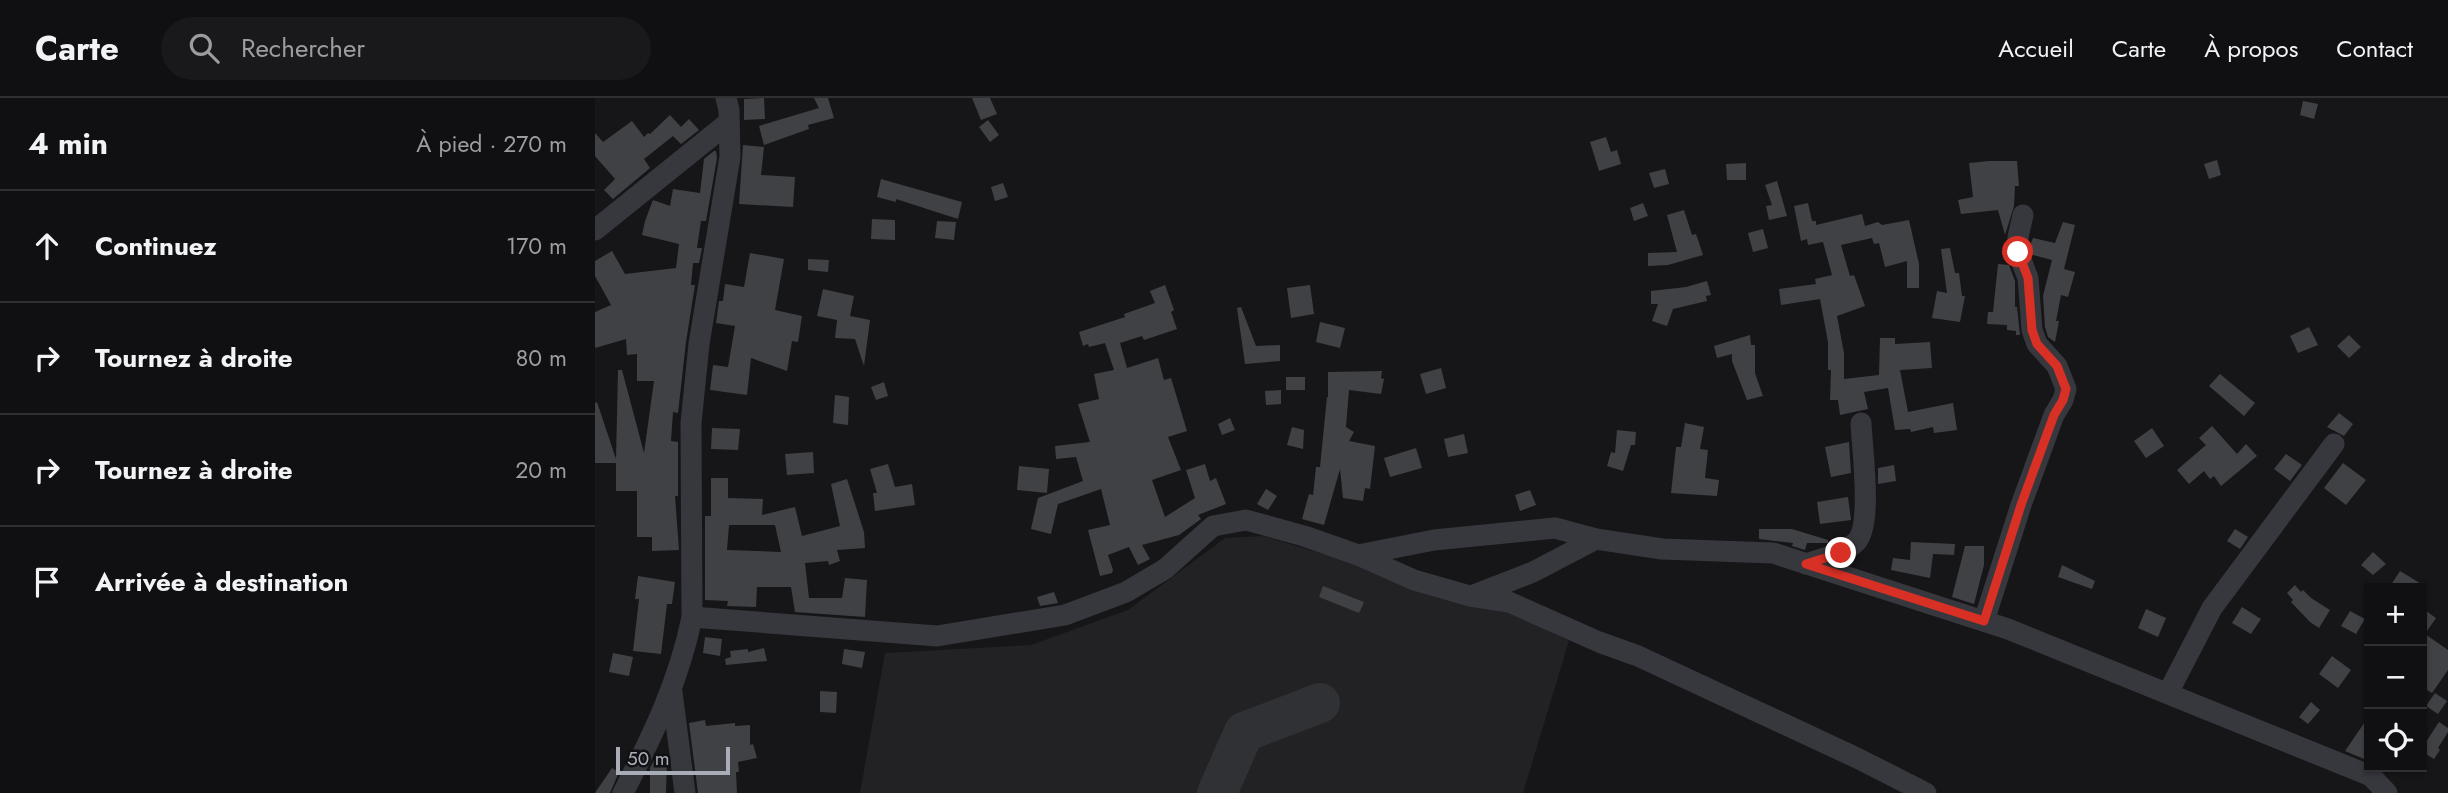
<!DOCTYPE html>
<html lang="fr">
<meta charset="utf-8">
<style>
:root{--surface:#101012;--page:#19191b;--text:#f1f3f6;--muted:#9c9d9f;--line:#303032}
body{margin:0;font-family:Jost,sans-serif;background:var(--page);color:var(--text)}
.controls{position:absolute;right:21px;bottom:21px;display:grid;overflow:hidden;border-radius:0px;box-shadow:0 2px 5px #0004}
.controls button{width:63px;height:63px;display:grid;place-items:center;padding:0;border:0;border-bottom:2px solid var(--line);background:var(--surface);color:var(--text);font:35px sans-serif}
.scale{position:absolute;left:21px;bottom:18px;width:114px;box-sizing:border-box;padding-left:7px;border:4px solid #a8adb8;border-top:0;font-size:19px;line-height:24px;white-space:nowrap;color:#a8adb8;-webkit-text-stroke:5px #111113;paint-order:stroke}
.stop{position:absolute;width:21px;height:21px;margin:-16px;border:5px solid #d93025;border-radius:50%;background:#fff}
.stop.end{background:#d93025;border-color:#fff;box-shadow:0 2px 7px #0008}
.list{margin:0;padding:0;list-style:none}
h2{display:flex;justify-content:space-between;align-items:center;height:91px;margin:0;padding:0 28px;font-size:30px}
h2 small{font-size:23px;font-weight:400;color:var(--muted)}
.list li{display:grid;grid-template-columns:46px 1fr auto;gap:21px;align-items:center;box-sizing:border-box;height:112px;padding:0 28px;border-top:2px solid var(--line)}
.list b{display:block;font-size:26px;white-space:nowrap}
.list em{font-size:23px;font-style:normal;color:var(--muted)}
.icon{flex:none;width:38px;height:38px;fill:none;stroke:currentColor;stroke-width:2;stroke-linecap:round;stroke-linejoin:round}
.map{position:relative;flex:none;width:1853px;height:695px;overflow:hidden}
header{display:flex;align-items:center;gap:42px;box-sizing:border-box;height:98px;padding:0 35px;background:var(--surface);border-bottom:2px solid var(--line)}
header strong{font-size:33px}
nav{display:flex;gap:38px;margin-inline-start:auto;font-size:24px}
.search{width:490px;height:63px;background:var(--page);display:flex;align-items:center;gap:18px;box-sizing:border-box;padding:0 24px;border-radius:38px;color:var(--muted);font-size:26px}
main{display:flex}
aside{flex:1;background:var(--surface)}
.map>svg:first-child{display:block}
.built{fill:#222225}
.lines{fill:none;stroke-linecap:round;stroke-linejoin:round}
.taxiway{stroke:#303135;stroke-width:40}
.building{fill:#404145;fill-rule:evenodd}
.minor{stroke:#37383d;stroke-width:21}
.route{stroke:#d93025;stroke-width:9}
</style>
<header>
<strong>Carte</strong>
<div class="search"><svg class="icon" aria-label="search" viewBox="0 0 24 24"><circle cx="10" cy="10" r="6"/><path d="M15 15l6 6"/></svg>Rechercher</div>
<nav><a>Accueil</a><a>Carte</a><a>À propos</a><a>Contact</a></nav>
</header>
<main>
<aside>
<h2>4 min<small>À pied · 270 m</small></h2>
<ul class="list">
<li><svg class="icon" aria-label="ahead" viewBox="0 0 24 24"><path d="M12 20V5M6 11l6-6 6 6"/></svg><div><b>Continuez</b></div><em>170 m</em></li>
<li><svg class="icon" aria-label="right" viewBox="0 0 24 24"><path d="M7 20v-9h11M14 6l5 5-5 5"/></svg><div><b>Tournez à droite</b></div><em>80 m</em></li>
<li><svg class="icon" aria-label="right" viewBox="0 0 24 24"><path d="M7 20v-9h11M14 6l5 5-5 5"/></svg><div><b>Tournez à droite</b></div><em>20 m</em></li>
<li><svg class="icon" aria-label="arrive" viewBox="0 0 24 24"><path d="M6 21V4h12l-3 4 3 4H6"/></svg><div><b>Arrivée à destination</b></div></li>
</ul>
</aside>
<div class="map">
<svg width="1853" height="695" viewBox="0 0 1853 695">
<rect width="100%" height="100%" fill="#161618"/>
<polygon class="built" points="668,438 910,511 974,543 928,695 265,695 290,555 436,547 533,512 630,440"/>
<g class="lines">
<polyline class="taxiway" points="622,695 649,634 725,605"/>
</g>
<g class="building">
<polygon points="169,0 170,21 149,22 149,1"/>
<polygon points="219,0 233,0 239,20 213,27 214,31 169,47 164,28 224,10"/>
<polygon points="377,0 395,0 402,16 386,22"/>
<polygon points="1708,3 1723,6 1719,21 1705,17"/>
<polygon points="75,17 86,29 94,21 104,32 86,46 78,38 49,61 55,70 18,101 9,92 20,81 0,58 0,35 8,44 37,23 49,39 53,35 55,36"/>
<polygon points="393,22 404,37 395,44 384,29"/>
<polygon points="1011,39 1016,54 1022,52 1026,66 1004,73 995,44"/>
<polygon points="148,47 169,49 166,77 200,79 198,109 144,106"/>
<polygon points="119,53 121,53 122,60 111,123 106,123 102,150 107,150 104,165 98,165 96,187 100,187 91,244 83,315 78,314 76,343 83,344 83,398 80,398 84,452 57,453 57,439 42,439 42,393 21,393 21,365 0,365 0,305 2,304 21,361 23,272 27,272 49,355 59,283 42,283 42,256 32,257 31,241 0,250 0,214 16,207 0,178 0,163 17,153 30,176 81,170 84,146 47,137 50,123 58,102 75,108 78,91 105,95 109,61"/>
<polygon points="1622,62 1626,77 1614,81 1609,66"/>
<polygon points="1394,63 1422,63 1424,88 1420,88 1419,108 1410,137 1403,112 1366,116 1363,102 1378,99 1374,65"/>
<polygon points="1151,65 1151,82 1132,82 1131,66"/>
<polygon points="1070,71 1074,86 1059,90 1054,75"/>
<polygon points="286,81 367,104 363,121 301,101 301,104 282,99"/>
<polygon points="1182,83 1192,118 1174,122 1171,108 1177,107 1170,87"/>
<polygon points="408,85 413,99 400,103 396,89"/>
<polygon points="1048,105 1053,118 1039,123 1035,110"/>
<polygon points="1213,105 1217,123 1221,123 1221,127 1267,116 1270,128 1283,124 1287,127 1314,122 1324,166 1324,190 1312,190 1312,163 1290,169 1284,145 1279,146 1277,140 1246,147 1255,178 1259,177 1270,208 1242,218 1249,255 1249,281 1284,277 1285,240 1300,240 1300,246 1335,244 1337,270 1305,272 1313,314 1358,305 1362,332 1339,335 1338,329 1316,334 1315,331 1300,332 1293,290 1269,294 1273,311 1245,317 1243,302 1235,302 1236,272 1233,272 1233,244 1225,201 1186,207 1184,191 1221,186 1220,181 1237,177 1228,144 1213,147 1212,141 1206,143 1199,108"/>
<polygon points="1089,112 1097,137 1101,136 1108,157 1073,167 1053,168 1053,155 1082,154 1072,117"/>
<polygon points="277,121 300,122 300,142 276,141"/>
<polygon points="342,123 361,124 359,142 340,140"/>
<polygon points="1468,124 1480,127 1469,171 1480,174 1473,199 1466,197 1461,223 1464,223 1460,244 1453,239 1450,229 1448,198 1457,162 1438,157 1436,145 1438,140 1460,145"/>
<polygon points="1168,131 1173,150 1158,154 1153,135"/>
<polygon points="1355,150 1360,175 1364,175 1367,198 1370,198 1365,224 1337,220 1342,193 1352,195 1346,151"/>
<polygon points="155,155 189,161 180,212 207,218 203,244 197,243 192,273 156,260 152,297 115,292 118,267 133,269 140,228 121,225 124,203 128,203 130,186 149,189"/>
<polygon points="213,161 234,162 233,174 213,172"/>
<polygon points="1403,166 1414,167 1420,183 1420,209 1422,209 1425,237 1421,237 1421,233 1412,232 1412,227 1392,226 1393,214 1398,214"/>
<polygon points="1112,183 1116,197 1111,198 1112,203 1078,211 1072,228 1057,223 1063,206 1056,206 1056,193 1091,189"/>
<polygon points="570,187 579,212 576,214 582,231 549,242 547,238 525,245 532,270 563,260 569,282 576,280 592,333 573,339 586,372 557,382 570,419 600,400 591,372 610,366 615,383 621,380 631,406 603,417 606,421 584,437 547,447 555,461 543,467 534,449 513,457 518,472 517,475 505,478 493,432 515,427 506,391 463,406 456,436 436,431 443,400 488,383 481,359 461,361 460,348 495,344 483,306 504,301 499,276 519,272 510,245 494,249 493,246 488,248 484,234 530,219 529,216 560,205 555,193"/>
<polygon points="715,187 719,216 696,220 692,190"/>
<polygon points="228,191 259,198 255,218 275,222 269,268 260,241 240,240 242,222 222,218"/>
<polygon points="646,209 661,248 685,247 685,263 650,266 642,210"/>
<polygon points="725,224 750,230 745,250 721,244"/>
<polygon points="1714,229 1723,247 1703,255 1695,238"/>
<polygon points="1155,237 1156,247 1160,247 1160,275 1168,298 1152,302 1137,263 1137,256 1122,260 1119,248"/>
<polygon points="1754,237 1766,249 1754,260 1742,248"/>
<polygon points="846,270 851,290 831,296 825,276"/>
<polygon points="787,273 786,280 789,281 786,296 754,292 751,329 759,334 754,343 780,348 775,391 770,390 768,403 748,400 745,371 729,427 707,421 714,396 718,397 721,369 725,369 732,299 733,299 733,274"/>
<polygon points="1625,276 1660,305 1649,318 1614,288"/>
<rect x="691" y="279" width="19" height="13"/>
<polygon points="289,284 293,298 281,302 276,289"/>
<polygon points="686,292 686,306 671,307 670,293"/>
<polygon points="240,297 254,299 253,327 238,325"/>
<polygon points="1744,315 1758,326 1749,338 1732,329"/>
<polygon points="635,320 640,332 627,337 623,326"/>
<polygon points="1090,325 1109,329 1105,351 1113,352 1110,380 1124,382 1122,398 1076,395 1081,349 1086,349"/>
<polygon points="1617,328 1642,356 1651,346 1662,358 1626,388 1619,378 1615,381 1609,373 1594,386 1582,372 1611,347 1604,340"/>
<polygon points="697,329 709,332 708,351 692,347"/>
<polygon points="117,330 145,331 143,352 116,351"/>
<polygon points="1557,330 1569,348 1551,360 1539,343"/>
<polygon points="1022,332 1041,334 1040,347 1036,347 1028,373 1012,368 1016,354 1020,355"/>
<polygon points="869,336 873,355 853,359 849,341"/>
<polygon points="1254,344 1256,375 1236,379 1230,349"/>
<polygon points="821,350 827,370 795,379 789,360"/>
<polygon points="218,354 219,375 192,377 190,356"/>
<polygon points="1691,356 1707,367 1695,383 1679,371"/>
<polygon points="1748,365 1771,382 1751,407 1729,390"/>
<polygon points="293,366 300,389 317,386 320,407 280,413 278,395 282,395 275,371"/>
<polygon points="1299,367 1301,383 1283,386 1283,370"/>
<polygon points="424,368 454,371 452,395 422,392"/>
<path d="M116,380H133V400L168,401L167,417L200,409L207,438L245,428L236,386L252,381L269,434L270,450L242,452L245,463L234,467L233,463L210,465L214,500H247L250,480L272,482L270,519L200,514L196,489H162L161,509L132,508L133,503L110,502V418H116ZM134,427H180L186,454L132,452Z"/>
<polygon points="671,391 682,398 673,412 662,406"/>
<polygon points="935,392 941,407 925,413 920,397"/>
<polygon points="1253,399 1256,422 1225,426 1222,404"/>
<polygon points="1164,431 1197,431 1233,442 1233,445 1212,445 1210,452 1197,448 1198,445 1164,441"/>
<polygon points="1640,431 1653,439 1645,451 1632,443"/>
<polygon points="1316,444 1360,446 1359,457 1338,456 1335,480 1296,472 1298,460 1315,462"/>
<polygon points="1370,448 1389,448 1389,467 1379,506 1357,499"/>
<polygon points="1778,454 1791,466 1778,477 1766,467"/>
<polygon points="1467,467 1500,483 1497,491 1463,479"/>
<polygon points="1805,473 1833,490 1794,490"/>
<polygon points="43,478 80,484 77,506 72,506 66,556 38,553 44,501 40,501"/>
<polygon points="1700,487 1706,494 1708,492 1716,500 1735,512 1724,530 1715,524 1696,504 1698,502 1692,495"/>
<polygon points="728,488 769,504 764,515 724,499"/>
<polygon points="459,494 463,505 445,508 442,499"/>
<polygon points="1647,509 1666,521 1656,536 1637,525"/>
<polygon points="1827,510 1841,520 1830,536 1853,552 1853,572 1837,595 1827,589"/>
<polygon points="1551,511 1571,520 1563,539 1543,530"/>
<polygon points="1755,513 1770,521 1761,536 1746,528"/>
<polygon points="110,539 127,541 125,558 108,555"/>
<polygon points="169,550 172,563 131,567 130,561 136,559 135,553 153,551 153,554"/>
<polygon points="249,551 270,554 267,570 247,566"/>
<polygon points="18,555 38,559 34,578 14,574"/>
<polygon points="1737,558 1756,572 1743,590 1724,576"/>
<polygon points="225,593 242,594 241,615 225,614"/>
<polygon points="1840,595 1852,603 1843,616 1831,608"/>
<polygon points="1716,604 1725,612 1713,626 1704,619"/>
<polygon points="1774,618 1774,663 1750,653"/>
<polygon points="110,622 111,628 140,625 140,628 155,627 155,647 158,646 162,660 143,664 144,674 141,674 142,695 103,695 94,625"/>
<polygon points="1844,624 1853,630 1853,634 1843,650 1845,652 1839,661 1827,654 1827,650"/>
<polygon points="59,662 72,662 71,695 55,695 55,670"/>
<polygon points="17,670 24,674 15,695 0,695"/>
</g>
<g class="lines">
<g class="minor">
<polyline points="0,132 134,24"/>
<polyline points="763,457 839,442 960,430 1001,441 1067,451 1178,455 1413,531 1776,678 1792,695"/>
<path d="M1211,466C1228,460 1247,457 1261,444C1278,428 1267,350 1266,325"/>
<polyline points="876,498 938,474 1001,441"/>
<polyline points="97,519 342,538 470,517 531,494 570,471 618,428 651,422 709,438 763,457 819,482 875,498 914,504 1004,544 1043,558 1262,660 1331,695"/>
<polyline points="1389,523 1426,407 1459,317 1468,302 1471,291 1462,268 1442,246 1437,232 1433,180 1423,154 1423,139 1428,117"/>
<polyline points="77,594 90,695"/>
<polyline points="1573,595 1617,510 1739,346"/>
<path d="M28,695C58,637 84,583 97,519L96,325L104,246L135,59L134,12L131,0"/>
</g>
</g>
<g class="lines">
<polyline class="route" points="1246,455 1211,466 1389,523 1426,407 1459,317 1468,302 1471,291 1462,268 1442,246 1437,232 1433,180 1423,154"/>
</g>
</svg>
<div class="controls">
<button>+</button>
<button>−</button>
<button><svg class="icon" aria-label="locate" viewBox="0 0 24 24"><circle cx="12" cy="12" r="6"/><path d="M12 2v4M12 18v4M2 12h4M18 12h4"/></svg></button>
</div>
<div class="scale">50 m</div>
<div class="stop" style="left:1423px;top:154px"></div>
<div class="stop end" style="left:1246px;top:455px"></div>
</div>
</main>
